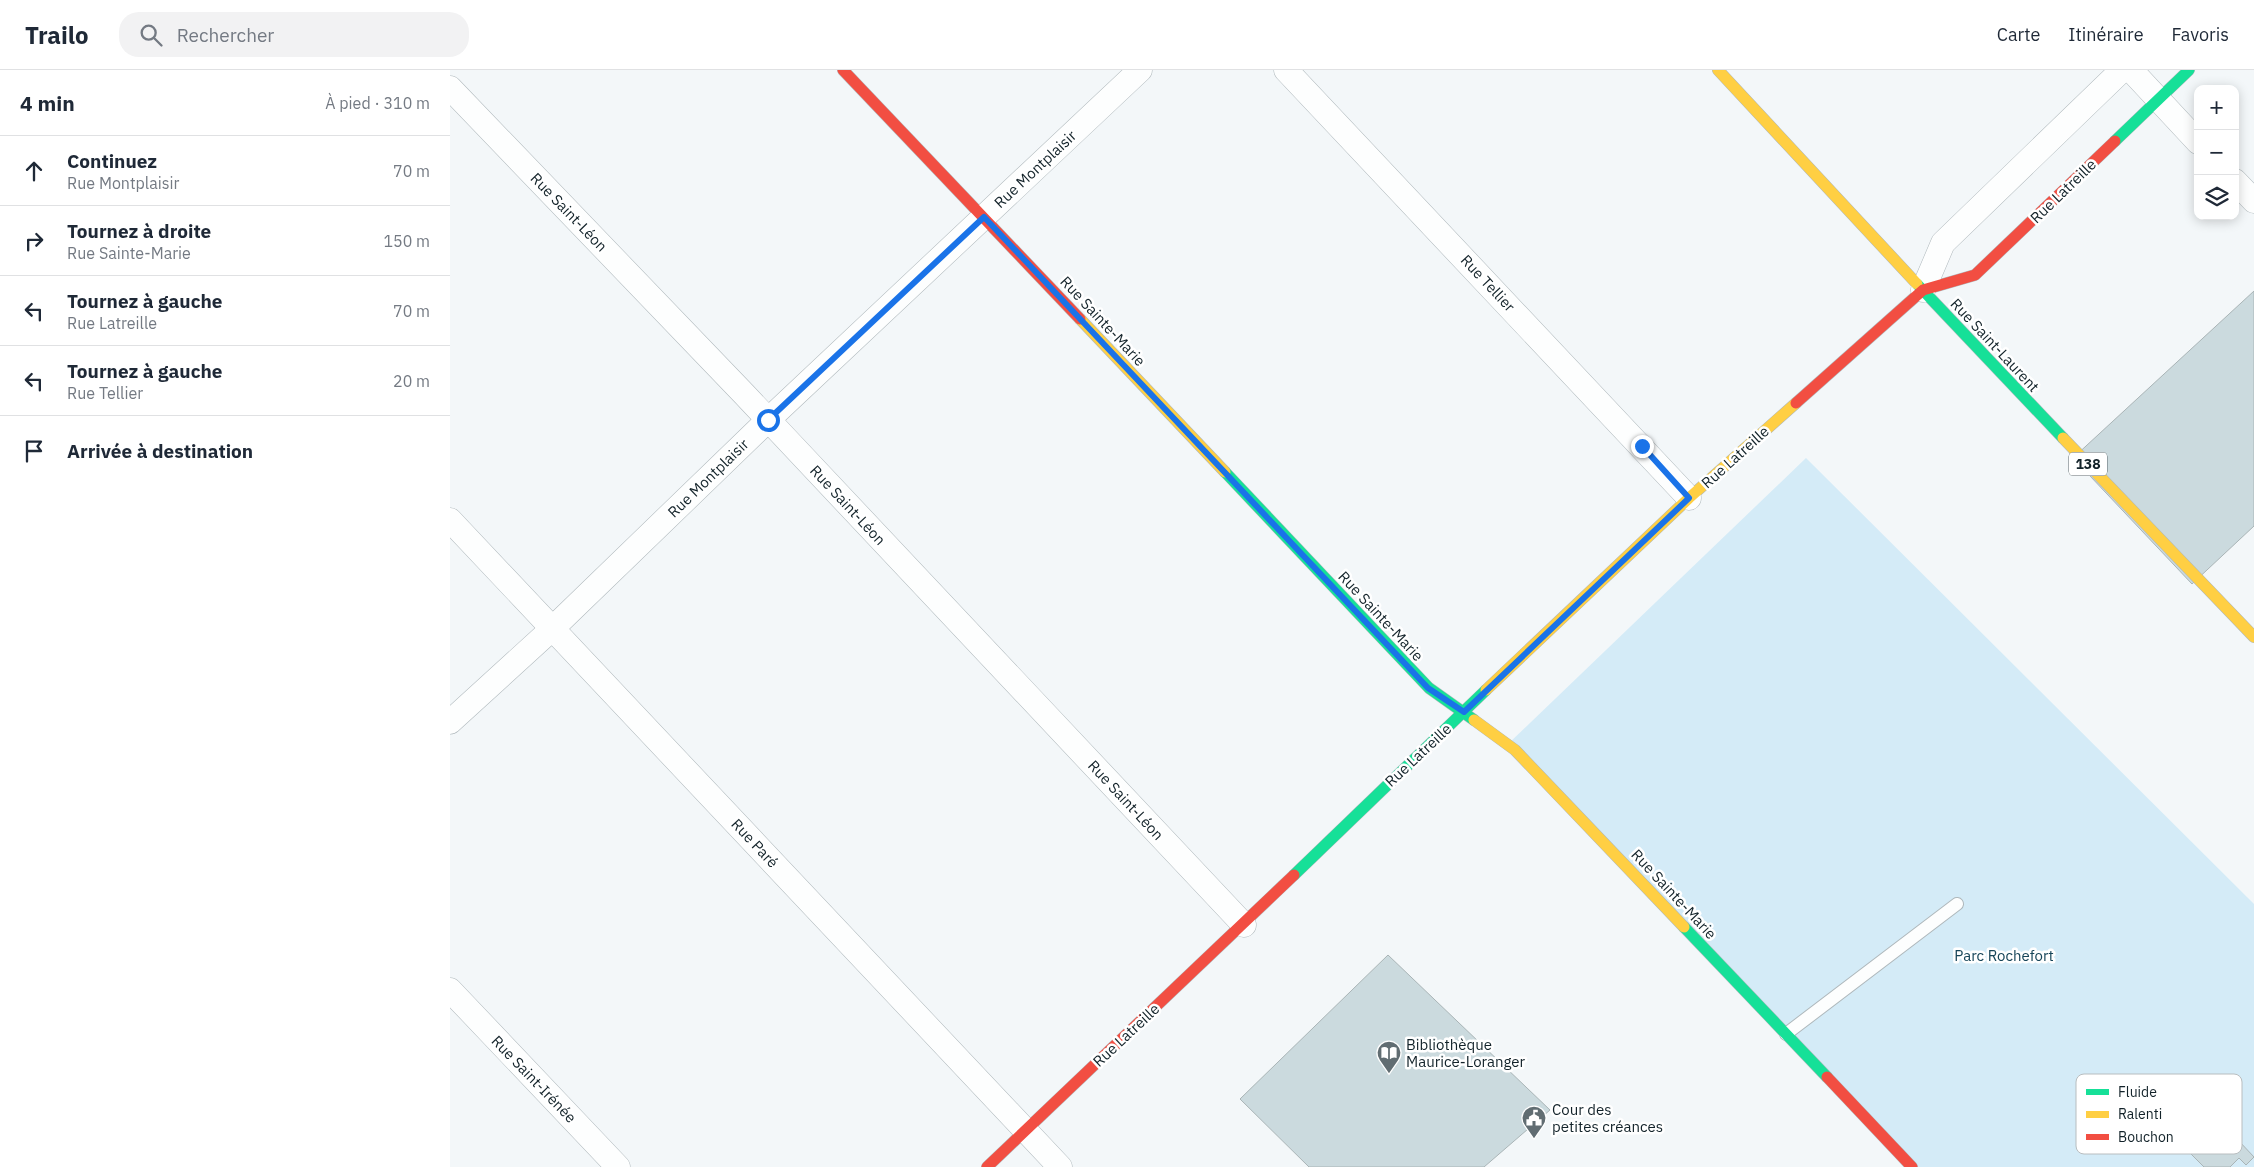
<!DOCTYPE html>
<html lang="fr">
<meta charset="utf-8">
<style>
:root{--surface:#fff;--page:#f2f2f3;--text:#1f2937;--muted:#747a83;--line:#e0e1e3}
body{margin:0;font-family:"IBM Plex Sans",sans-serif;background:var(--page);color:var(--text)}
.controls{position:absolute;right:15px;top:15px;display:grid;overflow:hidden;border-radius:10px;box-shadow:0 2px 12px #0003}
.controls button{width:45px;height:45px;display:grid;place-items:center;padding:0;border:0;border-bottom:1px solid var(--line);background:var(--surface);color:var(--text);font:25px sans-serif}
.stop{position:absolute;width:15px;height:15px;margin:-11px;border:4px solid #1a73e8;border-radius:50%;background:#fff}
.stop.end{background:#1a73e8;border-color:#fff;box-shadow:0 1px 5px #0008}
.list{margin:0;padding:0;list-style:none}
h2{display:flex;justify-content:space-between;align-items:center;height:65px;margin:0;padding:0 20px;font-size:21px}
h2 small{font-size:16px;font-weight:400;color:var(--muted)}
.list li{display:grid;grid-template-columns:32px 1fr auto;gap:15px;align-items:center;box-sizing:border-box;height:70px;padding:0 20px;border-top:1px solid var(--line)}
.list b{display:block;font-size:19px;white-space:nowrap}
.list p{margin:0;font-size:16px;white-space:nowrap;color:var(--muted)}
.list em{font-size:16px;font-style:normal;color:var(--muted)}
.icon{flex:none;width:28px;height:28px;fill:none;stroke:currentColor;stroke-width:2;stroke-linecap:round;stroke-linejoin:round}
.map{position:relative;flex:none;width:1804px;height:1097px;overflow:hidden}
header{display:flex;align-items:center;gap:30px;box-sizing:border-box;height:70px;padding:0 25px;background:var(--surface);border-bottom:1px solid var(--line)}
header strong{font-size:24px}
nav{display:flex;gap:28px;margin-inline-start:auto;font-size:18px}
.search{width:350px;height:45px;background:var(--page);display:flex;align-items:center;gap:12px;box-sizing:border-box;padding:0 18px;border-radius:20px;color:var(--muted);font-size:19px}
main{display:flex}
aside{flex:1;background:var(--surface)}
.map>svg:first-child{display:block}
.green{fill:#d4ebf7}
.building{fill:#cbdade;stroke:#a9b4b6}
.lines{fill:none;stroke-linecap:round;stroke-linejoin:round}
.lane-casing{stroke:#afb8bc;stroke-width:14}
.street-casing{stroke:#afb8bc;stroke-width:25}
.fast-casing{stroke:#afb8bc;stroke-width:12}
.slow-casing{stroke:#afb8bc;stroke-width:12}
.jam-casing{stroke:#afb8bc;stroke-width:12}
.lane{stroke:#fdfefe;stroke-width:12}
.street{stroke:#fdfefe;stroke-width:24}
.fast{stroke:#16e098;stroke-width:11}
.slow{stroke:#ffcf43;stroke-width:11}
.jam{stroke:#f24e42;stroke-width:11}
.route{stroke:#1a73e8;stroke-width:6}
.labels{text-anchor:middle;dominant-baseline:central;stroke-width:5;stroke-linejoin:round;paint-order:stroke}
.shield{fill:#fff;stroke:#5a656a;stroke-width:1}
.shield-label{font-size:14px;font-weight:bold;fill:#13232a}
.street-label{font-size:15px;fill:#13232a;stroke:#fff}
.park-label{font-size:15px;fill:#164559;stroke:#fff}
.poi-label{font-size:15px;fill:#13232a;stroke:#fff;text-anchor:start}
.key{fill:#fff;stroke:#b8bdbf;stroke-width:1}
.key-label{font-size:14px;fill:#13232a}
</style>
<header>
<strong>Trailo</strong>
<div class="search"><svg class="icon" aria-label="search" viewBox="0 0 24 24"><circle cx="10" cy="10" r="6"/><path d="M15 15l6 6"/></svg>Rechercher</div>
<nav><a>Carte</a><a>Itinéraire</a><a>Favoris</a></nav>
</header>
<main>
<aside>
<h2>4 min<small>À pied · 310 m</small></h2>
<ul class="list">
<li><svg class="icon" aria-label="ahead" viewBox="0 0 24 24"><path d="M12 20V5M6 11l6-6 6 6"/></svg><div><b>Continuez</b><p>Rue Montplaisir</p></div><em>70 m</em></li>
<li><svg class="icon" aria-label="right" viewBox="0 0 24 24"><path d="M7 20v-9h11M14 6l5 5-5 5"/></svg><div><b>Tournez à droite</b><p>Rue Sainte-Marie</p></div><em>150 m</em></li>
<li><svg class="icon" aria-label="left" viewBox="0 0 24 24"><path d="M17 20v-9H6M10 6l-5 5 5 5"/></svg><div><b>Tournez à gauche</b><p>Rue Latreille</p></div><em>70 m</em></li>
<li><svg class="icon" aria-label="left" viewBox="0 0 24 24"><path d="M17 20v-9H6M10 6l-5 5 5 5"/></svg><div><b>Tournez à gauche</b><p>Rue Tellier</p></div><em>20 m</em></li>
<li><svg class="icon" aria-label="arrive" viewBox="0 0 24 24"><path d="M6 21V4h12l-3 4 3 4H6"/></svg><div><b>Arrivée à destination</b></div></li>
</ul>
</aside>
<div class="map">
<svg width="1804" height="1097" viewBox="0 0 1804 1097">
<rect width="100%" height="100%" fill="#f3f7f9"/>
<polygon class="green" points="1356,388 1804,834 1804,1097 1464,1097 1057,675"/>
<g class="building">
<polygon points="1804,221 1804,456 1742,514 1623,388"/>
<polygon points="938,885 1100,1040 1034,1097 859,1097 790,1029"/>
<polygon points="1757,1037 1804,1087 1796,1095 1789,1088 1780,1097 1754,1097 1725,1068"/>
</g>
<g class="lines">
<defs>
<polyline id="lane" points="1336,964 1507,834"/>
<g id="street">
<polyline points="836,0 1239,428"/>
<polyline points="1681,0 1748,72"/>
<polyline points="0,18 294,324 794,855"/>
<polyline points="1785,111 1804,131"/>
<polyline points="1473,220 1493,173 1672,0"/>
<polyline points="0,450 610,1097"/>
<polyline points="0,652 103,558 318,350 690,0"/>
<polyline points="0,920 168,1097"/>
</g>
<g id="fast">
<polyline points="1665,71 1739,0"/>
<polyline points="1467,214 1613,368"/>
<polyline points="775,402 979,618 1024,650"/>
<polyline points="844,805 1036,620"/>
<polyline points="1234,857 1377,1007"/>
</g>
<g id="slow">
<polyline points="1268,0 1467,214"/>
<polyline points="630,249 775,402"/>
<polyline points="1613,368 1804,567"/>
<polyline points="1036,620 1239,428 1346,333"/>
<polyline points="1024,650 1065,680 1234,857"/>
</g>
<g id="jam">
<polyline points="393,0 630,249"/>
<polyline points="1346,333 1473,220 1525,205 1665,71"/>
<polyline points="1377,1007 1462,1097"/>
<polyline points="537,1097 844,805"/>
</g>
</defs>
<use href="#lane" class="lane-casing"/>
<use href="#street" class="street-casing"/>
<use href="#fast" class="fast-casing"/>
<use href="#slow" class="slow-casing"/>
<use href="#jam" class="jam-casing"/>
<use href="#lane" class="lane"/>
<use href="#street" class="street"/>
<use href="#fast" class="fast"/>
<use href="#slow" class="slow"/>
<use href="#jam" class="jam"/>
</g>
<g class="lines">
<polyline class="route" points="318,350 534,147 978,618 1014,642 1239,428 1192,376"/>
</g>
<defs>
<symbol id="library-pin" viewBox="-11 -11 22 30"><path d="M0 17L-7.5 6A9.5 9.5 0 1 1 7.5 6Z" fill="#616d72" stroke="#fff"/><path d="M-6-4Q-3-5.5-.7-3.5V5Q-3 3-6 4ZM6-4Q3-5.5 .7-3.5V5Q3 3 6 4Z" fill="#fff"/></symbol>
<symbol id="civic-pin" viewBox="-11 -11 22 30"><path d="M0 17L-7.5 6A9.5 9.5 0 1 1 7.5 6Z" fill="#616d72" stroke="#fff"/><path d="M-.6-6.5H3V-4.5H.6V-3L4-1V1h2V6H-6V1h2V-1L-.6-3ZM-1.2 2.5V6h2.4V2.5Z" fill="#fff"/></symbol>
</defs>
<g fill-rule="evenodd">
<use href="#library-pin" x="925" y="969" width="28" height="38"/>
<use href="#civic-pin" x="1070" y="1034" width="28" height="38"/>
</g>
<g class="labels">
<rect class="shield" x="1619" y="382.5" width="38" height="23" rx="4"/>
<g class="shield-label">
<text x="1638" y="394">138</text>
</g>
<g class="street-label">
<text transform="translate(585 99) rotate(-43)">Rue Montplaisir</text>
<text transform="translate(1613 121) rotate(-44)">Rue Latreille</text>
<text transform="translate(119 142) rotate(46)">Rue Saint-Léon</text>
<text transform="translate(1038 213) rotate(47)">Rue Tellier</text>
<text transform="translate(653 251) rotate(47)">Rue Sainte-Marie</text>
<text transform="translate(1545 275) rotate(47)">Rue Saint-Laurent</text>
<text transform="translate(1285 387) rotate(-42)">Rue Latreille</text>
<text transform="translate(258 408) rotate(-44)">Rue Montplaisir</text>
<text transform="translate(398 435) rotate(47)">Rue Saint-Léon</text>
<text transform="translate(931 546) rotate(47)">Rue Sainte-Marie</text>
<text transform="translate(968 685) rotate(-43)">Rue Latreille</text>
<text transform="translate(676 730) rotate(47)">Rue Saint-Léon</text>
<text transform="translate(305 773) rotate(47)">Rue Paré</text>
<text transform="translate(1224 824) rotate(47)">Rue Sainte-Marie</text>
<text transform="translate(676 965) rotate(-43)">Rue Latreille</text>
<text transform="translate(84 1009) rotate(46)">Rue Saint-Irénée</text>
</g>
<g class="park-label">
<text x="1554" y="885">Parc Rochefort</text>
</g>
<g class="poi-label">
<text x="956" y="974">Bibliothèque<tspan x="956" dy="17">Maurice-Loranger</tspan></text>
<text x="1102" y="1039">Cour des<tspan x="1102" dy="17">petites créances</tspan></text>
</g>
</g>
<rect x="1626" y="1004" width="166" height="80" rx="8" class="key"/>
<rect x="1636" y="1019" width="23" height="6" fill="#16e098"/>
<rect x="1636" y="1041" width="23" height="7" fill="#ffcf43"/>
<rect x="1636" y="1064" width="23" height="6" fill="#f24e42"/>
<g class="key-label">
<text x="1668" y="1027">Fluide</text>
<text x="1668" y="1049">Ralenti</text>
<text x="1668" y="1072">Bouchon</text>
</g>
</svg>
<div class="controls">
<button>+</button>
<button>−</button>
<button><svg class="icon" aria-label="layers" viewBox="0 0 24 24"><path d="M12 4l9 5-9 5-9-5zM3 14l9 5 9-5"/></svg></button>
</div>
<div class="stop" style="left:318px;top:350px"></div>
<div class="stop end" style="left:1192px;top:376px"></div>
</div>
</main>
